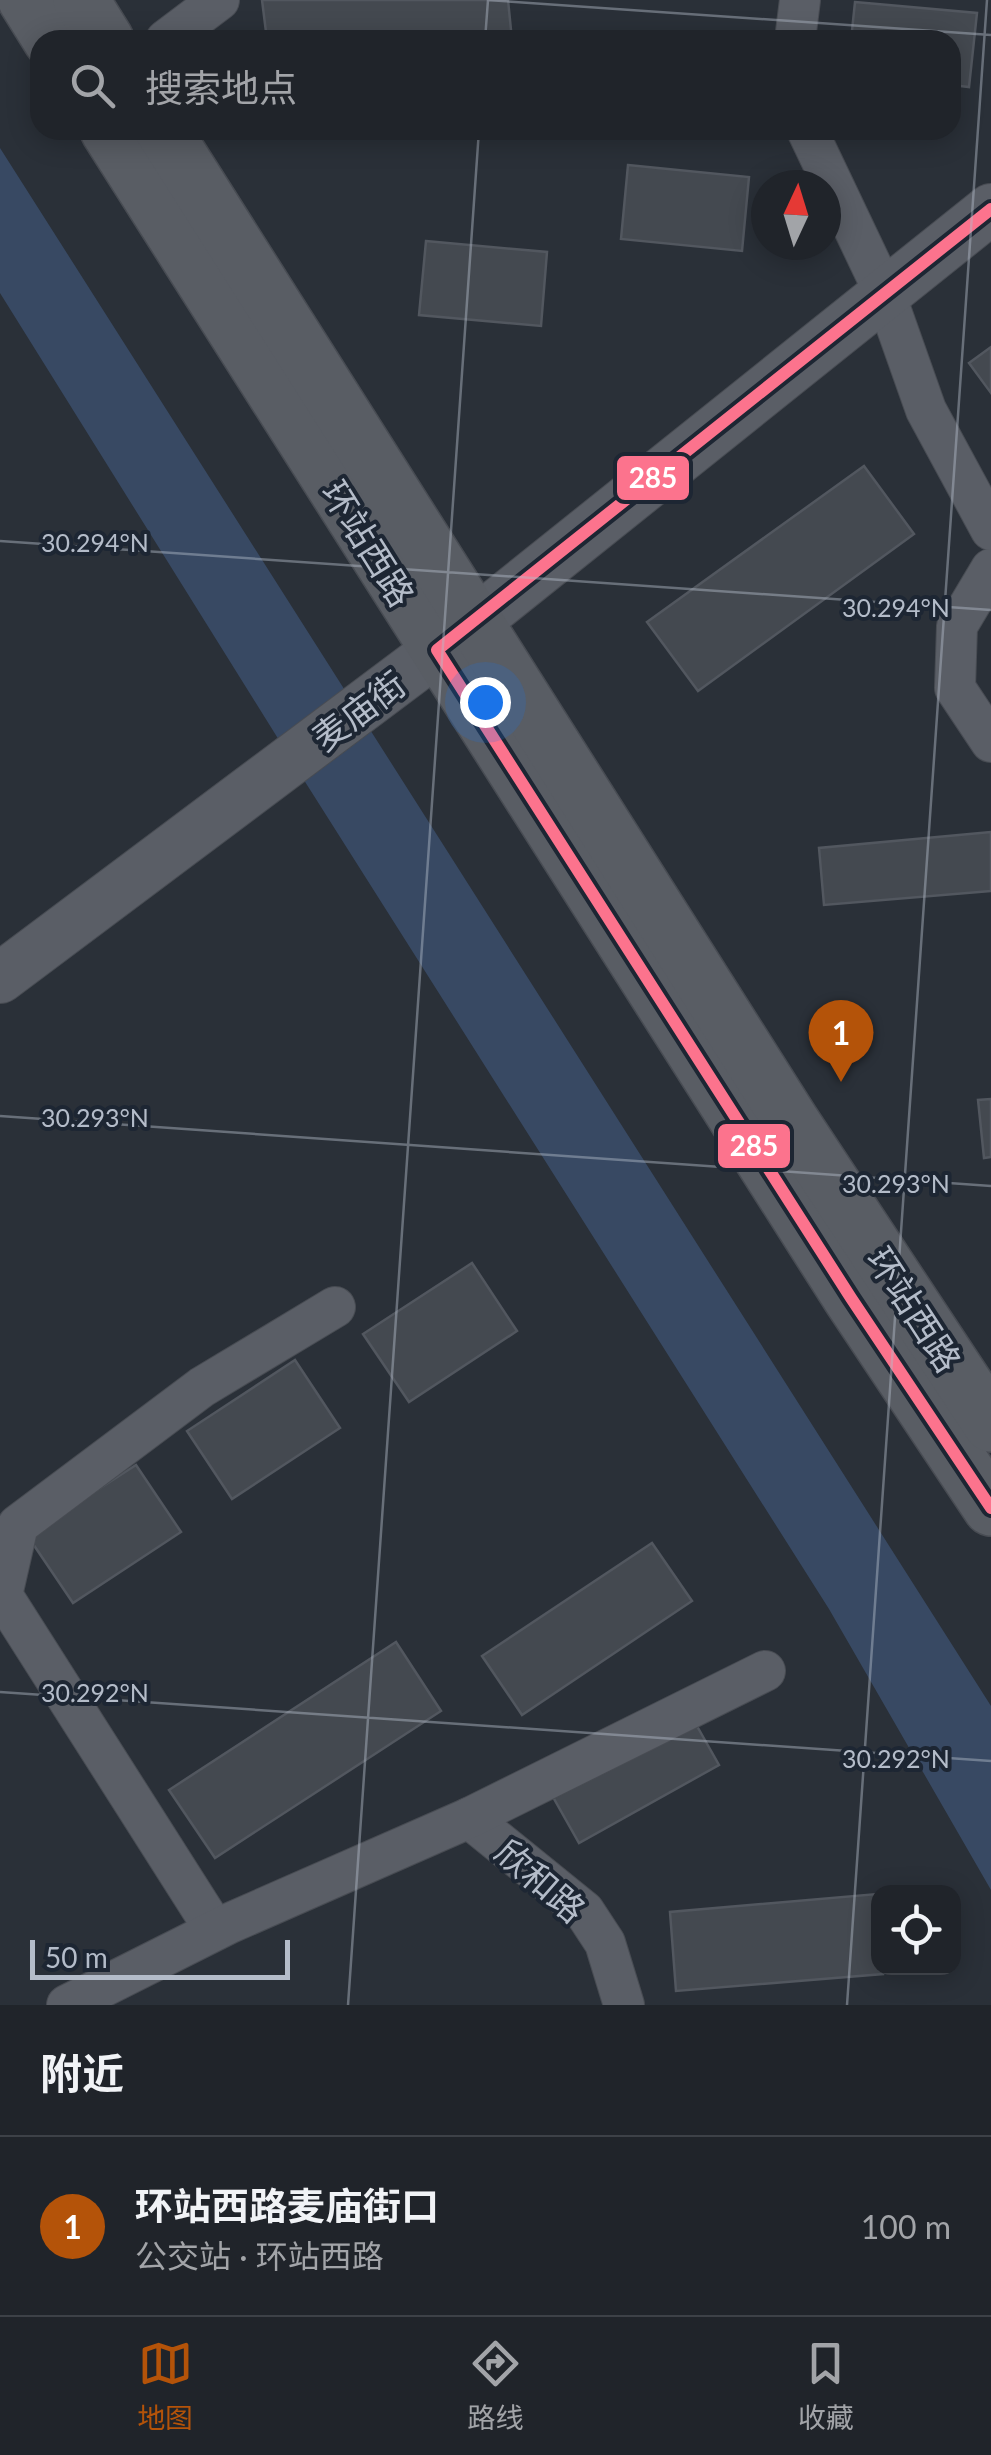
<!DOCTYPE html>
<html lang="zh">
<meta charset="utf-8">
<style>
:root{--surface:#20242a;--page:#282c32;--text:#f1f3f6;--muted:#a2a4a8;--line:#3d4147;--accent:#b45309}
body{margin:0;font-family:Lato,"Noto Sans SC",sans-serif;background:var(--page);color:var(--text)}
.controls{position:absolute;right:30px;bottom:30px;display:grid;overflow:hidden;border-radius:20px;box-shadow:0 5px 25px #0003}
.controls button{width:90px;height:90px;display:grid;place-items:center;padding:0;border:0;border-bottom:2px solid var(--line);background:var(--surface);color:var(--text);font:50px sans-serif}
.compass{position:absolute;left:751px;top:170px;width:90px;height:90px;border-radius:50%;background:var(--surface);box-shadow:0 5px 25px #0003;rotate:4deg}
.scale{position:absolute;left:30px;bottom:25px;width:260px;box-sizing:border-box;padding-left:10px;border:5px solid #b4bcc9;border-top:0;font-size:28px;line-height:35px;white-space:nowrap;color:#b4bcc9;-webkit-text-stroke:8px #1d2633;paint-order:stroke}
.you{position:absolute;left:485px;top:702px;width:35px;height:35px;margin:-25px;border:8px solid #fff;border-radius:50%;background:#1a73e8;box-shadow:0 0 0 15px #1a73e833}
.badge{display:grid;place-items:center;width:65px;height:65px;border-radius:50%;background:var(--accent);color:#fff;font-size:32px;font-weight:700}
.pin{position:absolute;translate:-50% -82px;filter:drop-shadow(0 2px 5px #0008)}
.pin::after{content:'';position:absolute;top:52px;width:35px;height:30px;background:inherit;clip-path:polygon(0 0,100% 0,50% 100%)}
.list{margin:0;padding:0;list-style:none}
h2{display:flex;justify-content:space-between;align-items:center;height:130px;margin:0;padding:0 40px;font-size:42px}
h2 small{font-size:32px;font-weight:400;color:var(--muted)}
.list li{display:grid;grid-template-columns:65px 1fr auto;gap:30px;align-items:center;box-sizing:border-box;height:180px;padding:0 40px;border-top:2px solid var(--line)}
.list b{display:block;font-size:38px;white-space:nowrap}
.list p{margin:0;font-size:32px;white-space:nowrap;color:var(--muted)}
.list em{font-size:32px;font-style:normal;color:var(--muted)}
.icon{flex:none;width:55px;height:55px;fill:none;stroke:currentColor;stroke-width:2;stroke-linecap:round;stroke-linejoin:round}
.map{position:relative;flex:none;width:991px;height:2005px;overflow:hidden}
.search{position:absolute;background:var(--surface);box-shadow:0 5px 25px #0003;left:30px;right:30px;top:30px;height:110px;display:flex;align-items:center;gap:25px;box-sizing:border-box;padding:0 35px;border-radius:30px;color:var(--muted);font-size:38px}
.sheet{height:310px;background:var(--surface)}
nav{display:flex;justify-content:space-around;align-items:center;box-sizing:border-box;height:140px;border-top:2px solid var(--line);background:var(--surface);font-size:28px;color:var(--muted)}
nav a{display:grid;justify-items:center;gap:5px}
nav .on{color:var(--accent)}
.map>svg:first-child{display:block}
.water{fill:#384963}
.building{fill:#444950;stroke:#52575f;stroke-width:2.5}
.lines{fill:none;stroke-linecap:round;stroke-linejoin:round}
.minor-casing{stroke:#484c53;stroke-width:42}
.tertiary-casing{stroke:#484c53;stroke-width:52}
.secondary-casing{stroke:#484c53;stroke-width:58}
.minor{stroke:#5a5e66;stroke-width:40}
.tertiary{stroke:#5a5e66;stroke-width:50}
.secondary{stroke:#595d64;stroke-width:55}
.bus-1-casing{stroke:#1d2633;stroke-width:20}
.bus-1{stroke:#fc738d;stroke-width:12}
.ticks{fill:none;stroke:#b4bcc9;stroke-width:2.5;stroke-opacity:0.45}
.labels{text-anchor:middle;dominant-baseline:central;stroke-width:8;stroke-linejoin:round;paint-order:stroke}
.street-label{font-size:35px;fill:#b4bcc9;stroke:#1d2633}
.ticks-label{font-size:25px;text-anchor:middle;fill:#b4bcc9;stroke:#1d2633;stroke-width:8;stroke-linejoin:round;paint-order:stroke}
.line-badge{stroke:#1d2633;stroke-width:4}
.badge-label{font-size:28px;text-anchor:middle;font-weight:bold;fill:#fff}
</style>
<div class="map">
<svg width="991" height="2005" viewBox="0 0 991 2005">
<rect width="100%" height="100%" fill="#2a3038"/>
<polygon class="water" points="0,148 991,1706 991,1890 829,1609 302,777 0,293"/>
<g class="building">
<polygon points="262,0 508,0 512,40 267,40"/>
<polygon points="855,2 977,13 969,87 951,85 951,40 851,40"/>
<polygon points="628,165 749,177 742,251 621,239"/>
<polygon points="426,241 547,252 541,326 419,315"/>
<polygon points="991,347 991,393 969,363"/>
<polygon points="864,466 914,534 698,691 647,622"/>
<polygon points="991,832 991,891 824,905 819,848"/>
<polygon points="991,1099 991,1157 984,1158 978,1100"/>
<polygon points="472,1263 517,1331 409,1402 363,1334"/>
<polygon points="295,1360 340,1428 232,1499 187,1431"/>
<polygon points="136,1465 181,1532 73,1603 27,1535"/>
<polygon points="652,1543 692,1601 522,1715 482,1656"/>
<polygon points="396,1642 441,1711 215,1858 169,1790"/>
<polygon points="693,1719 719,1765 579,1843 553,1797"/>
<polygon points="877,1894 878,1968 883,1968 883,1974 676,1991 670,1912"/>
</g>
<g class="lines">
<defs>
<g id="minor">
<polyline points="166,40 219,0"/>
<polyline points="795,40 800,0"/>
<polyline points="807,130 885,294 926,410 991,530"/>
<polyline points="991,569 957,626 955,688 991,742"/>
<polyline points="469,1818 584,1911 605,1943 624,2005"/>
<polyline points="215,1930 2,1595 18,1525 202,1387 335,1307"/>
<polyline points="67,2005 230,1923 469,1818 765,1671"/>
</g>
<polyline id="tertiary" points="0,978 475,622 991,209"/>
<g id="secondary">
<polyline points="26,0 51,40"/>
<polyline points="81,0 106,40"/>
<polyline points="108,130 851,1298 991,1508"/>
<polyline points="163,130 791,1121 991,1424"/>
</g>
</defs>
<use href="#minor" class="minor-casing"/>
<use href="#tertiary" class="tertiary-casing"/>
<use href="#secondary" class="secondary-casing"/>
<use href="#minor" class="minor"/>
<use href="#tertiary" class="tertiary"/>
<use href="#secondary" class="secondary"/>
<defs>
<polyline id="bus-1" points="991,209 437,650 851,1298 991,1508"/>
</defs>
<use href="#bus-1" class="bus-1-casing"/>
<use href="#bus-1" class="bus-1"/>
</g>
<path class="ticks" d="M487,0L991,35M485,40L488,0M0,541L991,610M0,1116L991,1186M0,1692L991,1761M348,2005L479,130M847,2005L987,0"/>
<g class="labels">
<g class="street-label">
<text transform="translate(369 543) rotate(58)">环站西路</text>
<text transform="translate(358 710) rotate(-37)">麦庙街</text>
<text transform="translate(915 1309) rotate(57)">环站西路</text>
<text transform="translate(541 1880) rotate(41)">欣和路</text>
</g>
</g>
<g class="ticks-label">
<text x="95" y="552">30.294°N</text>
<text x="896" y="617">30.294°N</text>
<text x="95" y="1127">30.293°N</text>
<text x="896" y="1193">30.293°N</text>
<text x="95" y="1702">30.292°N</text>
<text x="896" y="1768">30.292°N</text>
</g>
<g class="line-badge">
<rect x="615" y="454" width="76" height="48" rx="10" fill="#fc738d"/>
<rect x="716" y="1122" width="76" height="48" rx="10" fill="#fc738d"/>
</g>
<g class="badge-label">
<text x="653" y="488">285</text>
<text x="754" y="1156">285</text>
</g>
</svg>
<div class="controls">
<button><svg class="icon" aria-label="locate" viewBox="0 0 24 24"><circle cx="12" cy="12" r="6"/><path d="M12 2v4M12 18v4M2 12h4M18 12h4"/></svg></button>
</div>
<svg class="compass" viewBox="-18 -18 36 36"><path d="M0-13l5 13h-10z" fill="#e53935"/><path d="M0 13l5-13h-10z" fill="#a2a4a8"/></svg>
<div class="scale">50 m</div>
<div class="you"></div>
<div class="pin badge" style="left:841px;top:1082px">1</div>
<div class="search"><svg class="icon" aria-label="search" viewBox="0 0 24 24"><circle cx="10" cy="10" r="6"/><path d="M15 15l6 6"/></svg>搜索地点</div>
</div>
<section class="sheet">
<h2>附近<small></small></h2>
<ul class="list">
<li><span class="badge">1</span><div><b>环站西路麦庙街口</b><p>公交站 · 环站西路</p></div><em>100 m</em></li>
</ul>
</section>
<nav>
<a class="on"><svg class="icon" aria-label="map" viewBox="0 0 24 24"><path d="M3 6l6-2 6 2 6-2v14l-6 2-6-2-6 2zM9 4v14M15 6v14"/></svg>地图</a>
<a><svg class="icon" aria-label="directions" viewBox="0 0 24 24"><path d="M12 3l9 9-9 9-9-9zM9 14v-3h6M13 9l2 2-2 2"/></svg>路线</a>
<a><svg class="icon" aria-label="saved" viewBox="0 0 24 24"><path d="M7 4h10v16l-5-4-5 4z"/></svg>收藏</a>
</nav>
